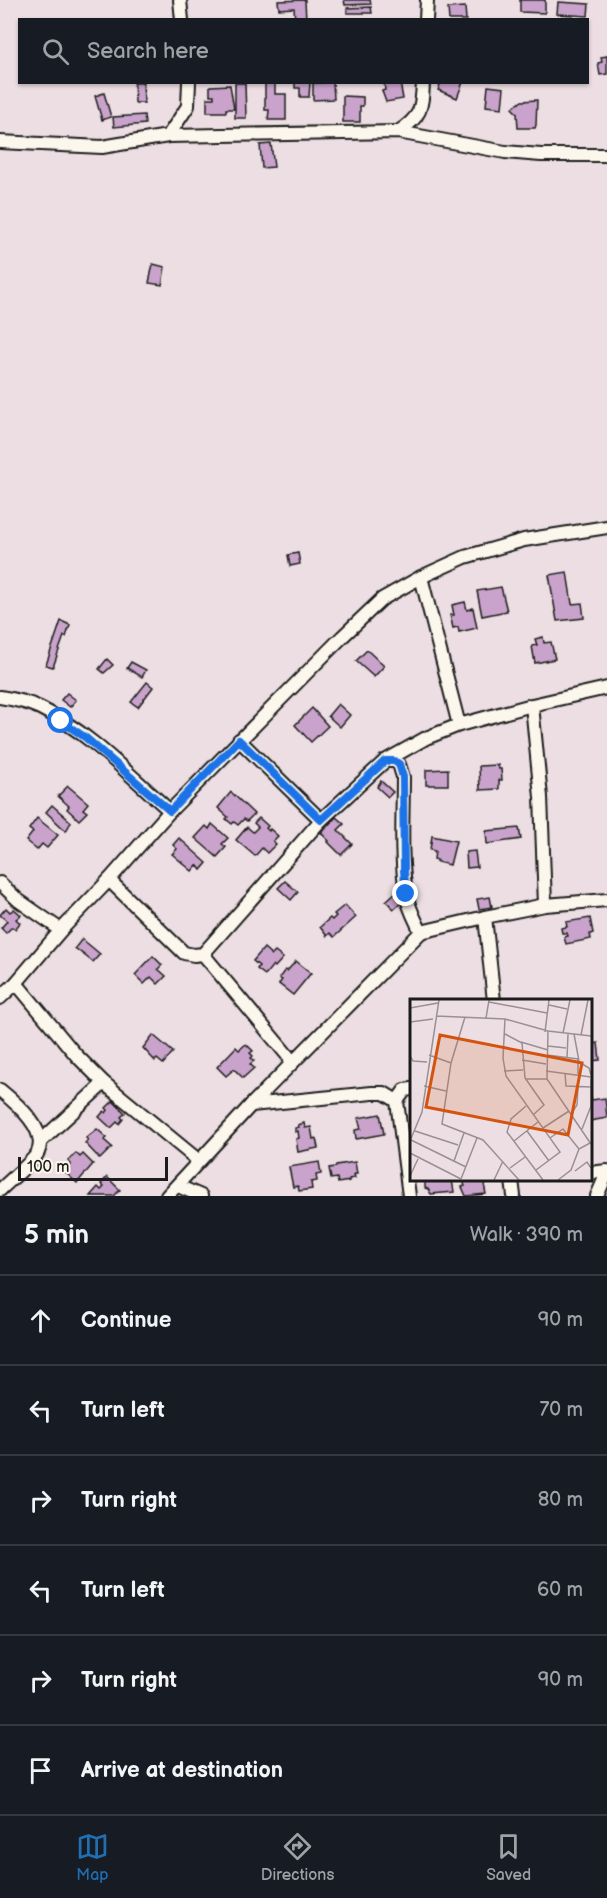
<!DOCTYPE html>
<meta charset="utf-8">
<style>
:root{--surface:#171b24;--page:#20242c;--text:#f1f3f6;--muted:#9ea1a6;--line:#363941;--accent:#1f6fb2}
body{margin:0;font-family:"Balsamiq Sans",sans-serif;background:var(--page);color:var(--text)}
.scale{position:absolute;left:18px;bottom:15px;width:150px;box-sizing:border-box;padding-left:6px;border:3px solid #1c1c1c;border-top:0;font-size:16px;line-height:21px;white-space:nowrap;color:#1c1c1c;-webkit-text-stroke:4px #fbf7ec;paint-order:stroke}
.stop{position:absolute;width:18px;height:18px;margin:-14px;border:4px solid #1a73e8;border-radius:50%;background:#fff}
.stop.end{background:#1a73e8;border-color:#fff;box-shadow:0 2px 6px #0008}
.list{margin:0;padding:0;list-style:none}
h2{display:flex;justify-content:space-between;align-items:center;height:78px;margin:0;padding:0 24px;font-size:26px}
h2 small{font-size:20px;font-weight:400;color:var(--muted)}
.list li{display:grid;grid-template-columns:39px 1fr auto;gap:18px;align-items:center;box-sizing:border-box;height:90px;padding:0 24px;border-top:2px solid var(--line)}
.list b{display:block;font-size:22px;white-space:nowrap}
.list em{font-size:20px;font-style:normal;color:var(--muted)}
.icon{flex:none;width:33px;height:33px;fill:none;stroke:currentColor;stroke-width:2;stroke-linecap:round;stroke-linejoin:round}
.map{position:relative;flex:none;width:607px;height:1196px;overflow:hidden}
.search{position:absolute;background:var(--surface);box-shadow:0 2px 4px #0004;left:18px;right:18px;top:18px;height:66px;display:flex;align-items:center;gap:15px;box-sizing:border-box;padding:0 21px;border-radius:0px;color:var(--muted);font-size:22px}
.sheet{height:618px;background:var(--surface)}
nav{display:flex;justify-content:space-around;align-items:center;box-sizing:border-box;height:84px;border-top:2px solid var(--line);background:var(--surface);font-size:16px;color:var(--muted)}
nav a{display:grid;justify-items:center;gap:3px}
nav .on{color:var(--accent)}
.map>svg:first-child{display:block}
.building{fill:#c9a3cb;stroke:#1c1c1c;stroke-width:1.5}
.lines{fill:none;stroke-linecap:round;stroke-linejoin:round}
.minor-casing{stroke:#1c1c1c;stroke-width:16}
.minor{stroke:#fbf7ec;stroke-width:12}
.route{stroke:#1a73e8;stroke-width:8}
.inset-road{fill:none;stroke:#999093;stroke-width:1.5}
.view{fill:#d4530e;fill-opacity:0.15;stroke:#d4530e;stroke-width:3}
.inset-edge{fill:none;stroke:#1c1c1c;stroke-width:3}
</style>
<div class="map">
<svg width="607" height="1196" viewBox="0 0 607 1196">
<rect width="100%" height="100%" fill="#ecdee2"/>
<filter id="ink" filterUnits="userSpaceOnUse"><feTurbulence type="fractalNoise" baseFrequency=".0167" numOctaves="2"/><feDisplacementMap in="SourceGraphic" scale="12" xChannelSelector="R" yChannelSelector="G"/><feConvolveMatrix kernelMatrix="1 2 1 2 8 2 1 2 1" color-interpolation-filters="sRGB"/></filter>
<g filter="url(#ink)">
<g class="building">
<polygon points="305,0 306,20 295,20 294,8 279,9 278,1"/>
<polygon points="344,0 370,0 371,4 345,5"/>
<polygon points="520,0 545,0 545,13 520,12"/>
<polygon points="558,2 589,4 588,16 557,14"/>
<polygon points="371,7 372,13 347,13 347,8"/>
<polygon points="465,7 466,20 449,20 448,8"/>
<polygon points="607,56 607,74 600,75 598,63 602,62 601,57"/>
<polygon points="143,82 144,103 135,103 134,83"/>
<polygon points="265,82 275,82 275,94 286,94 286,120 268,120 269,110 265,110"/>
<polygon points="295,82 310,82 309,97 300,97 300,88 295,88"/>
<polygon points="333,82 334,99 313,100 313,83"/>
<polygon points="384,82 400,82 403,99 386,102 382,91 385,90"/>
<polygon points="441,82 463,82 457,98 438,90"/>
<polygon points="235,83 245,83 246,118 235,118"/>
<polygon points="230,85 234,109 226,109 226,112 207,112 207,98 214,98 214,95 210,95 210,86"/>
<polygon points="488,86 504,88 502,108 486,106"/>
<polygon points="104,93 111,117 102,120 95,96"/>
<polygon points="343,96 363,97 363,106 360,106 360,122 343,122"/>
<polygon points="537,100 536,125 535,128 518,128 517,113 512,108 522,101"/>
<polygon points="144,115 145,124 114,127 113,117"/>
<polygon points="271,144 274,167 262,168 260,145"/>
<polygon points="153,264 165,267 162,285 149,283"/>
<polygon points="298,553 300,564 290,566 288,555"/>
<polygon points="567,572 572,604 582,603 584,618 557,621 549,575"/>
<polygon points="501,587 507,611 482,616 477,591"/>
<polygon points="465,602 467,610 473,608 477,628 459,632 458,627 453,628 450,615 454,615 452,605"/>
<polygon points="61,621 70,625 66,637 64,636 53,667 46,665"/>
<polygon points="543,637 544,643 551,642 555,659 535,663 532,646 537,645 535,639"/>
<polygon points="367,650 384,666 374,677 356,661"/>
<polygon points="107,659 113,665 104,673 99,669"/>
<polygon points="131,662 146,670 142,677 127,668"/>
<polygon points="147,682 153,687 138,707 131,702"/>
<polygon points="67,693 76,700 70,707 61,700"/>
<polygon points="338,704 350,715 340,727 328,716"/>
<polygon points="312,708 328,726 311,742 295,725"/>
<polygon points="498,765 499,769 501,769 502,780 499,780 499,789 480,790 479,766"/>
<polygon points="448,769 448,785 426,785 426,770"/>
<polygon points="381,781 393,792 388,797 377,787"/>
<polygon points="68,786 88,803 83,809 87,812 79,820 67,809 69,806 58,796"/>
<polygon points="231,792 254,814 247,821 244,819 238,825 234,822 232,824 226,819 228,817 218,808"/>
<polygon points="52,805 71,822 66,831 46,812"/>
<polygon points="336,817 344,824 338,830 352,844 341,855 328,842 329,841 321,833"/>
<polygon points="37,818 58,835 47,848 42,844 37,850 26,841 33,832 29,829"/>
<polygon points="259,818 268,826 266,828 269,831 270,829 278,836 273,841 276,844 267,853 262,848 255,856 236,840 247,827 253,832 258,827 254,823"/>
<polygon points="212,824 228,838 222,844 226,847 217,857 195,838 206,826 209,829"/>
<polygon points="519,828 521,839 487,844 486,831"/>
<polygon points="432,836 456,841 450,865 437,862 437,860 434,859 435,851 430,850"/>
<polygon points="179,838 207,863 201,870 197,865 192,871 172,854 177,849 173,845"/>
<polygon points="475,851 477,867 467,868 466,852"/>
<polygon points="285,881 298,892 291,900 278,888"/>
<polygon points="397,891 405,900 394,909 386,901"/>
<polygon points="490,897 492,907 479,909 477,899"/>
<polygon points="345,905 356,917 334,937 330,933 327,936 320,927 330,918 332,920 336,916 334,914"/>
<polygon points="6,908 10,912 14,909 21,915 16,919 20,923 15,929 12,927 6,933 1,928 7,921 0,915"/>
<polygon points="590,918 593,933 590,934 591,939 566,944 564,937 568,936 567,933 562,933 561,928 567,927 566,922"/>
<polygon points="82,939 100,954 93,962 75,948"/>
<polygon points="264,948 272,955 275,952 283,958 275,967 273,965 265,975 257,969 259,966 253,961"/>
<polygon points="153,956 162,965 158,969 166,976 158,984 151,977 144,984 135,975"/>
<polygon points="296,961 311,973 293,995 279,984 282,980 279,978 285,970 287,971"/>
<polygon points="153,1035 173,1052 163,1064 157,1059 155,1061 143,1048"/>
<polygon points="598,1043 600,1060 590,1061 590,1044"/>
<polygon points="246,1044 253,1051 250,1053 253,1056 251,1058 254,1061 250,1064 254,1068 243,1078 234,1069 226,1076 217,1067 236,1047 239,1050"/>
<polygon points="590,1096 592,1100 605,1098 607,1118 590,1121"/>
<polygon points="113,1101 125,1113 121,1117 123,1119 119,1124 117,1122 111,1128 99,1117 104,1111 106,1113 108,1110 106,1108"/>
<polygon points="380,1114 384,1134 356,1139 355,1130 361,1129 358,1118"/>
<polygon points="304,1123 305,1128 311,1127 313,1139 316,1138 318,1148 298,1152 296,1139 299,1138 298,1131 295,1132 295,1128 299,1127 298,1125"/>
<polygon points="97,1129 107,1138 104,1140 112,1147 100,1159 85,1143 88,1140 86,1138"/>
<polygon points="76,1153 80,1157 83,1154 93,1164 77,1183 66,1173 70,1169 68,1167 71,1164 68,1161"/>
<polygon points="319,1162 321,1174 316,1175 317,1181 311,1182 312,1189 299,1191 298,1186 293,1187 289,1167"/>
<polygon points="355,1162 357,1174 354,1174 355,1178 349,1179 349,1181 338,1183 337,1178 331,1179 329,1168 336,1167 336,1165"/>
<polygon points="107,1177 120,1190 114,1196 90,1196 98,1187 101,1190 104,1187 101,1184"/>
<polygon points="425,1180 452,1180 454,1192 431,1194 428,1189 425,1188"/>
<polygon points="463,1180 488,1180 488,1182 484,1184 486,1194 466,1196 462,1187 465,1186"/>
</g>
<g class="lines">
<defs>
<g id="minor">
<polyline points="180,0 182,20"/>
<polyline points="426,20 427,0"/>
<path d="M398,132C421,117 422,109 423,82"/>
<polyline points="168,136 188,106 189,82"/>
<polyline points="0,142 102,147 168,136 398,132 505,152 541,155 607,155"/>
<polyline points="421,577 459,725"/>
<path d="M0,697C13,699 28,702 40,708C89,732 129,775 170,811"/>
<polyline points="532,705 541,797 545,905"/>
<polyline points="239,740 321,820"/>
<path d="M385,761H394L399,764L403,777C403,815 400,855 406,893C408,907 415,919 421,932"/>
<polyline points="109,880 184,953 194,955 203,954 321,820 385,761 426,738 459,725 532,705 607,688"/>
<polyline points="0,883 18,900 61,930"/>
<polyline points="485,917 494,1001"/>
<polyline points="203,954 293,1062"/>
<polyline points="16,983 76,1055 104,1083 199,1161"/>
<polyline points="0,998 16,983 61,930 109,880 170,811 342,637 382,599 421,577 465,557 524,540 607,527"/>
<path d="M0,1090C16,1103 50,1131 37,1154C32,1162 8,1182 0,1190"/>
<polyline points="251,1105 372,1093 384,1093 397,1101"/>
<polyline points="40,1142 104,1083"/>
<polyline points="590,1173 607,1171"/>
<polyline points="512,1180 514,1196"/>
<polyline points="178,1186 201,1196"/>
<polyline points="167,1196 251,1105 421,932 485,917 545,905 607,900"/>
<polyline points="409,1196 397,1101 405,1090 412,1089"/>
<polyline points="597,1196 607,1173"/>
</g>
</defs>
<use href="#minor" class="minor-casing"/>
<use href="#minor" class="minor"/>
</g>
</g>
<g class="lines" filter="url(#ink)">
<polyline class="route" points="61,721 86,738 170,811 239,740 321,820 385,761 394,761 399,764 403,777 404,871 406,894"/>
</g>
<g transform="translate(410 999)">
<rect width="182" height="182" fill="#ecdee2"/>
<path class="inset-road" d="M79,3L137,14M139,6L157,10M0,9L28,4M26,17L95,20L138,32L181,37M55,18L41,64L32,125L73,141L109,181M76,19L79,1M95,20L93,59L96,77L150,153L126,171M0,23L23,20M138,32L137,80L181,145M135,33L139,1M153,34L160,1M95,35L112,44L115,79L134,106L123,116M164,35L169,62M171,36L178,1M111,43L138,51M138,47L156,49M19,56L41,64M137,56L168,60V75M0,57L3,62L17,63M157,59L158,35M112,61L136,65M169,63L179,69L181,76M94,72L113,71M136,72L181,78M155,74L156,87L181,88M116,80H137M14,87L36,92M116,107L101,120L97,133L133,181M161,115L167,106L168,87M133,129L159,112M172,130L181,107V80M5,132L48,146M117,132L139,162M140,139L153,130L169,150M1,141L56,168M0,142L12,113L29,1M104,142L128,123M0,154L51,180M44,162L54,134M100,169L115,158M165,172L177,163L181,169M0,177L8,160M51,180L67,139M84,181L93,162M148,181L161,171L169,150L180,144"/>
<path class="view" d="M30,36L172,64L158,136L16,108Z"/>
<rect width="182" height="182" class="inset-edge"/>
</g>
</svg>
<div class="scale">100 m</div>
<div class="stop" style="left:61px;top:721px"></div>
<div class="stop end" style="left:406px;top:894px"></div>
<div class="search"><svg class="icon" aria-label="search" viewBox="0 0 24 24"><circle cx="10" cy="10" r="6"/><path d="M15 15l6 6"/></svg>Search here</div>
</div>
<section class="sheet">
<h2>5 min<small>Walk · 390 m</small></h2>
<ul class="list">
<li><svg class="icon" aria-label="ahead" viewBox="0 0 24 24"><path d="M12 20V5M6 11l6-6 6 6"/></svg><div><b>Continue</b></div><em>90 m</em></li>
<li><svg class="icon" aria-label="left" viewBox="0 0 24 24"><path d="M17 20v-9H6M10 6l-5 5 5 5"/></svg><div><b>Turn left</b></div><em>70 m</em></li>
<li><svg class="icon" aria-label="right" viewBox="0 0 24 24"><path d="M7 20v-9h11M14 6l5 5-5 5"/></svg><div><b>Turn right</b></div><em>80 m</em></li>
<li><svg class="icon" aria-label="left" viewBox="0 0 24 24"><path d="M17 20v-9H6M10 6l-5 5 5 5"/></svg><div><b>Turn left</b></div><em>60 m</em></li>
<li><svg class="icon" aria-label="right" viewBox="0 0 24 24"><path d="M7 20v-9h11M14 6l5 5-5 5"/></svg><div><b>Turn right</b></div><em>90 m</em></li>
<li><svg class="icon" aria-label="arrive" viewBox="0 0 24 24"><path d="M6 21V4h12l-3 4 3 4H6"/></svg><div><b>Arrive at destination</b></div></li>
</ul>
</section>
<nav>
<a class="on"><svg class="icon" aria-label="map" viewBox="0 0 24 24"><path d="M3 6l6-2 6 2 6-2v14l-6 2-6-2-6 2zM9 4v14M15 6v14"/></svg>Map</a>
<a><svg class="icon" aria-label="directions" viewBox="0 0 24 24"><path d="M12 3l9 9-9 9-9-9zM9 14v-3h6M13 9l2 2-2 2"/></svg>Directions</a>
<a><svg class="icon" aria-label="saved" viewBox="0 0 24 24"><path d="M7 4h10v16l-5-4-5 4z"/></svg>Saved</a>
</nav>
